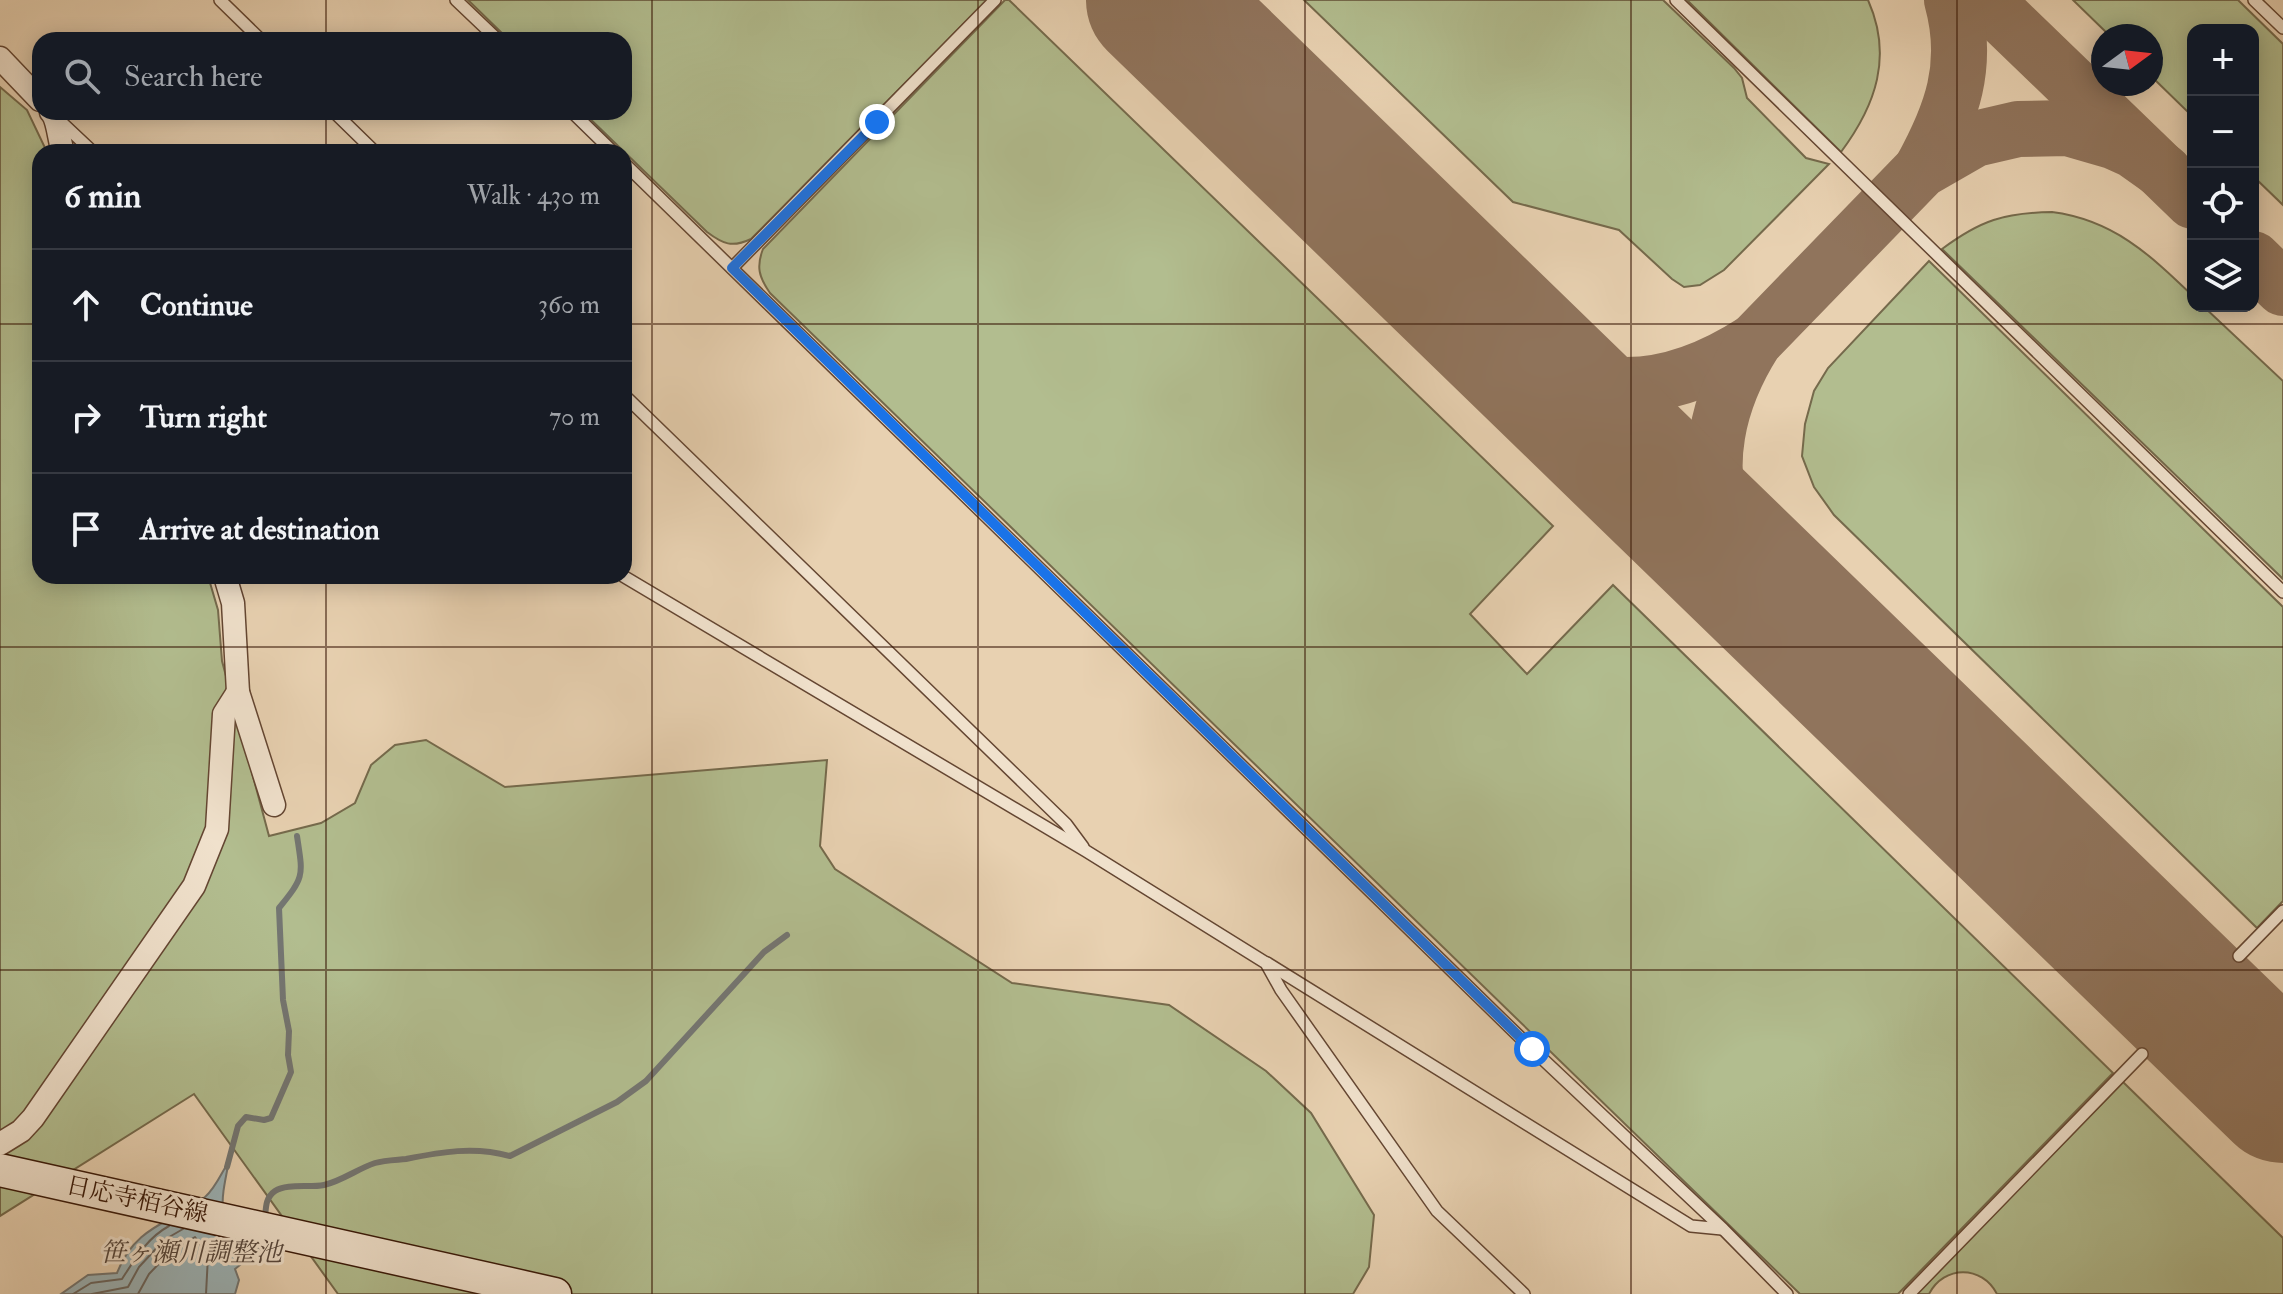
<!DOCTYPE html>
<meta charset="utf-8">
<style>
:root{--surface:#171b24;--page:#20242c;--text:#f1f3f6;--muted:#9ea1a6;--line:#363941}
body{margin:0;font-family:"IM FELL Double Pica","Noto Serif JP",serif;background:var(--page);color:var(--text)}
.controls{position:absolute;right:24px;top:24px;display:grid;overflow:hidden;border-radius:16px;box-shadow:0 4px 20px #0003}
.controls button{width:72px;height:72px;display:grid;place-items:center;padding:0;border:0;border-bottom:2px solid var(--line);background:var(--surface);color:var(--text);font:40px sans-serif}
.compass{position:absolute;left:2091px;top:24px;width:72px;height:72px;border-radius:50%;background:var(--surface);box-shadow:0 4px 20px #0003;rotate:75deg}
.stop{position:absolute;width:24px;height:24px;margin:-18px;border:6px solid #1a73e8;border-radius:50%;background:#fff}
.stop.end{background:#1a73e8;border-color:#fff;box-shadow:0 2px 8px #0008}
.list{margin:0;padding:0;list-style:none}
h2{display:flex;justify-content:space-between;align-items:center;height:104px;margin:0;padding:0 32px;font-size:34px}
h2 small{font-size:26px;font-weight:400;color:var(--muted)}
.list li{display:grid;grid-template-columns:52px 1fr auto;gap:24px;align-items:center;box-sizing:border-box;height:112px;padding:0 32px;border-top:2px solid var(--line)}
.list b{display:block;font-size:30px;white-space:nowrap}
.list em{font-size:26px;font-style:normal;color:var(--muted)}
.icon{flex:none;width:44px;height:44px;fill:none;stroke:currentColor;stroke-width:2;stroke-linecap:round;stroke-linejoin:round}
.map{position:relative;flex:none;width:2283px;height:1294px;overflow:hidden}
.search{position:absolute;background:var(--surface);box-shadow:0 4px 20px #0003;left:32px;top:32px;width:600px;height:88px;display:flex;align-items:center;gap:20px;box-sizing:border-box;padding:0 28px;border-radius:24px;color:var(--muted);font-size:30px}
.panel{position:absolute;background:var(--surface);box-shadow:0 4px 20px #0003;left:32px;top:144px;width:600px;height:440px;border-radius:24px}
.map>svg:first-child{display:block}
.green{fill:#b2bd8f;stroke:#756a4c;stroke-width:2}
.water{fill:#9cb4b8;stroke:#747672;stroke-width:2}
.lines{fill:none;stroke-linecap:round;stroke-linejoin:round}
.shore{stroke:#6a6660;stroke-width:2}
.stream{stroke:#747672;stroke-width:6}
.taxiway{stroke:#90745c;stroke-width:56}
.runway{stroke:#90745c;stroke-width:142}
.lane-casing{stroke:#644632;stroke-width:14}
.street-casing{stroke:#644632;stroke-width:25}
.secondary-casing{stroke:#381808;stroke-width:35}
.lane{stroke:#f0e1cc;stroke-width:11}
.street{stroke:#f0e1cc;stroke-width:22}
.secondary{stroke:#f0e1cc;stroke-width:32}
.route{stroke:#1a73e8;stroke-width:10}
.grid{fill:none;stroke:#381808;stroke-width:2;stroke-opacity:0.55}
.labels{text-anchor:middle;dominant-baseline:central;stroke-width:6;stroke-linejoin:round;paint-order:stroke}
.street-label{font-size:24px;fill:#381808;stroke:#f0e1cc}
.water-label{font-size:26px;font-style:italic;fill:#56473d;stroke:#f0e1cc}
</style>
<div class="map">
<svg width="2283" height="1294" viewBox="0 0 2283 1294">
<rect width="100%" height="100%" fill="#e8d1b1"/>
<filter id="stains"><feTurbulence type="fractalNoise" baseFrequency=".0025" numOctaves="4"/><feColorMatrix values="0 0 0 0 .2 0 0 0 0 .09 0 0 0 0 .02 0 0 0 .5 -.17"/></filter>
<radialGradient id="worn" r=".72"><stop offset=".6" stop-color="#630" stop-opacity="0"/><stop offset="1" stop-color="#630" stop-opacity=".3"/></radialGradient>
<g class="green">
<path d="M468,0H987L751,239C732,248 723,244 707,232L583,112H624V40H509Z"/>
<path d="M1005,0H1009L1553,526L1470,614L1527,674L1613,585L2113,1073L1898,1294H1800L770,293C759,277 756,267 763,249Z"/>
<polygon points="1304,0 1663,0 1734,68 1742,78 1747,98 1806,158 1829,164 1724,270 1700,285 1684,287 1672,279 1619,230 1513,202"/>
<path d="M1687,0H1868C1893,56 1876,105 1841,152Z"/>
<polygon points="2073,0 2238,0 2283,44 2283,205 2253,176 2253,30 2193,30 2193,117 2151,76 2151,36 2110,36"/>
<polygon points="0,87 27,110 47,152 40,152 40,576 208,576 218,610 222,661 269,836 321,823 355,803 371,765 395,745 426,740 505,787 827,760 820,846 835,869 1012,983 1169,1005 1266,1071 1311,1113 1374,1215 1369,1267 1353,1294 338,1294 194,1094 0,1216"/>
<path d="M2052,212C2114,220 2150,255 2193,296V306H2203L2283,381V579L1942,249C1981,220 2004,213 2052,212Z"/>
<polygon points="1929,261 2283,607 2283,901 2257,928 1834,515 1814,487 1802,456 1805,424 1814,391 1828,368"/>
<path d="M2123,1082L2283,1238V1294H1997C1982,1265 1944,1265 1929,1294H1916Z"/>
</g>
<path class="water" d="M229,1161C219,1210 218,1216 246,1260L235,1269L239,1280L235,1294H61L88,1275L117,1273C135,1226 171,1223 205,1197C215,1189 222,1172 229,1161Z"/>
<g class="lines">
<g class="shore">
<path d="M73,1294L91,1283L122,1279C135,1259 147,1238 169,1226"/>
<polyline points="92,1294 128,1287 139,1267 164,1240 183,1229"/>
<polyline points="138,1294 149,1274 172,1250 195,1237 208,1256 206,1294"/>
</g>
<g class="stream">
<path d="M227,1167L238,1126L246,1117L264,1120L271,1118L291,1072L288,1055L289,1031L283,1000L279,908C305,876 303,876 297,836"/>
<path d="M265,1219C266,1208 265,1198 275,1191C287,1183 310,1188 324,1185C342,1181 357,1169 375,1163C385,1160 396,1160 406,1159C441,1152 474,1146 510,1156L617,1102L646,1081L764,952L787,935"/>
<polyline points="237,1257 264,1246 264,1238"/>
</g>
<g class="taxiway">
<polyline points="1985,0 2193,201"/>
<path d="M1921,170C1952,114 1970,65 1952,0"/>
<polyline points="2253,259 2283,288"/>
<path d="M1485,319C1508,336 1530,357 1556,369C1624,402 1695,380 1755,341"/>
<path d="M1770,595C1755,575 1739,556 1729,534C1700,468 1718,399 1755,341L1921,170L1975,139L2018,129L2068,128L2113,141L2133,150L2164,172"/>
</g>
<polyline class="runway" points="1157,0 2283,1092"/>
<defs>
<g id="lane">
<polyline points="220,0 261,40"/>
<polyline points="456,0 498,40"/>
<polyline points="1676,0 2283,592"/>
<polyline points="2254,0 2283,28"/>
<polyline points="334,112 375,152"/>
<polyline points="572,112 613,152"/>
<polyline points="59,120 93,152"/>
<polyline points="624,163 1532,1049 1723,1229 1787,1294"/>
<polyline points="732,268 995,0"/>
<polyline points="624,395 1066,824 1083,847"/>
<polyline points="623,576 1086,851 1266,963 1281,990 1437,1211 1524,1294"/>
<polyline points="2239,956 2283,911"/>
<polyline points="1267,963 1691,1226 1722,1229"/>
<polyline points="1909,1294 2142,1054"/>
</g>
<g id="street">
<polyline points="0,58 40,100"/>
<path d="M51,112C58,119 59,141 63,152"/>
<polyline points="225,576 233,603 238,692 274,805"/>
<polyline points="0,1144 21,1131 33,1118 194,886 217,829 224,714 238,692"/>
</g>
<polyline id="secondary" points="0,1170 555,1294"/>
</defs>
<use href="#lane" class="lane-casing"/>
<use href="#street" class="street-casing"/>
<use href="#secondary" class="secondary-casing"/>
<use href="#lane" class="lane"/>
<use href="#street" class="street"/>
<use href="#secondary" class="secondary"/>
</g>
<g class="lines">
<polyline class="route" points="877,122 732,268 1532,1049"/>
</g>
<path class="grid" d="M326,0V40M652,0V1294M978,0V1294M1305,0V1294M1631,0V1294M1957,0V1294M326,112V152M0,324H40M624,324H2283M326,576V1294M0,647H2283M0,970H2283"/>
<g class="labels">
<g class="street-label">
<text transform="translate(137 1200) rotate(12)">日応寺栢谷線</text>
</g>
<g class="water-label">
<text x="191" y="1253">笹ヶ瀬川調整池</text>
</g>
</g>
<rect width="100%" height="100%" filter="url(#stains)"/>
<rect width="100%" height="100%" fill="url(#worn)"/>
</svg>
<div class="controls">
<button>+</button>
<button>−</button>
<button><svg class="icon" aria-label="locate" viewBox="0 0 24 24"><circle cx="12" cy="12" r="6"/><path d="M12 2v4M12 18v4M2 12h4M18 12h4"/></svg></button>
<button><svg class="icon" aria-label="layers" viewBox="0 0 24 24"><path d="M12 4l9 5-9 5-9-5zM3 14l9 5 9-5"/></svg></button>
</div>
<svg class="compass" viewBox="-18 -18 36 36"><path d="M0-13l5 13h-10z" fill="#e53935"/><path d="M0 13l5-13h-10z" fill="#9ea1a6"/></svg>
<div class="stop" style="left:1532px;top:1049px"></div>
<div class="stop end" style="left:877px;top:122px"></div>
<div class="search"><svg class="icon" aria-label="search" viewBox="0 0 24 24"><circle cx="10" cy="10" r="6"/><path d="M15 15l6 6"/></svg>Search here</div>
<section class="panel">
<h2>6 min<small>Walk · 430 m</small></h2>
<ul class="list">
<li><svg class="icon" aria-label="ahead" viewBox="0 0 24 24"><path d="M12 20V5M6 11l6-6 6 6"/></svg><div><b>Continue</b></div><em>360 m</em></li>
<li><svg class="icon" aria-label="right" viewBox="0 0 24 24"><path d="M7 20v-9h11M14 6l5 5-5 5"/></svg><div><b>Turn right</b></div><em>70 m</em></li>
<li><svg class="icon" aria-label="arrive" viewBox="0 0 24 24"><path d="M6 21V4h12l-3 4 3 4H6"/></svg><div><b>Arrive at destination</b></div></li>
</ul>
</section>
</div>
